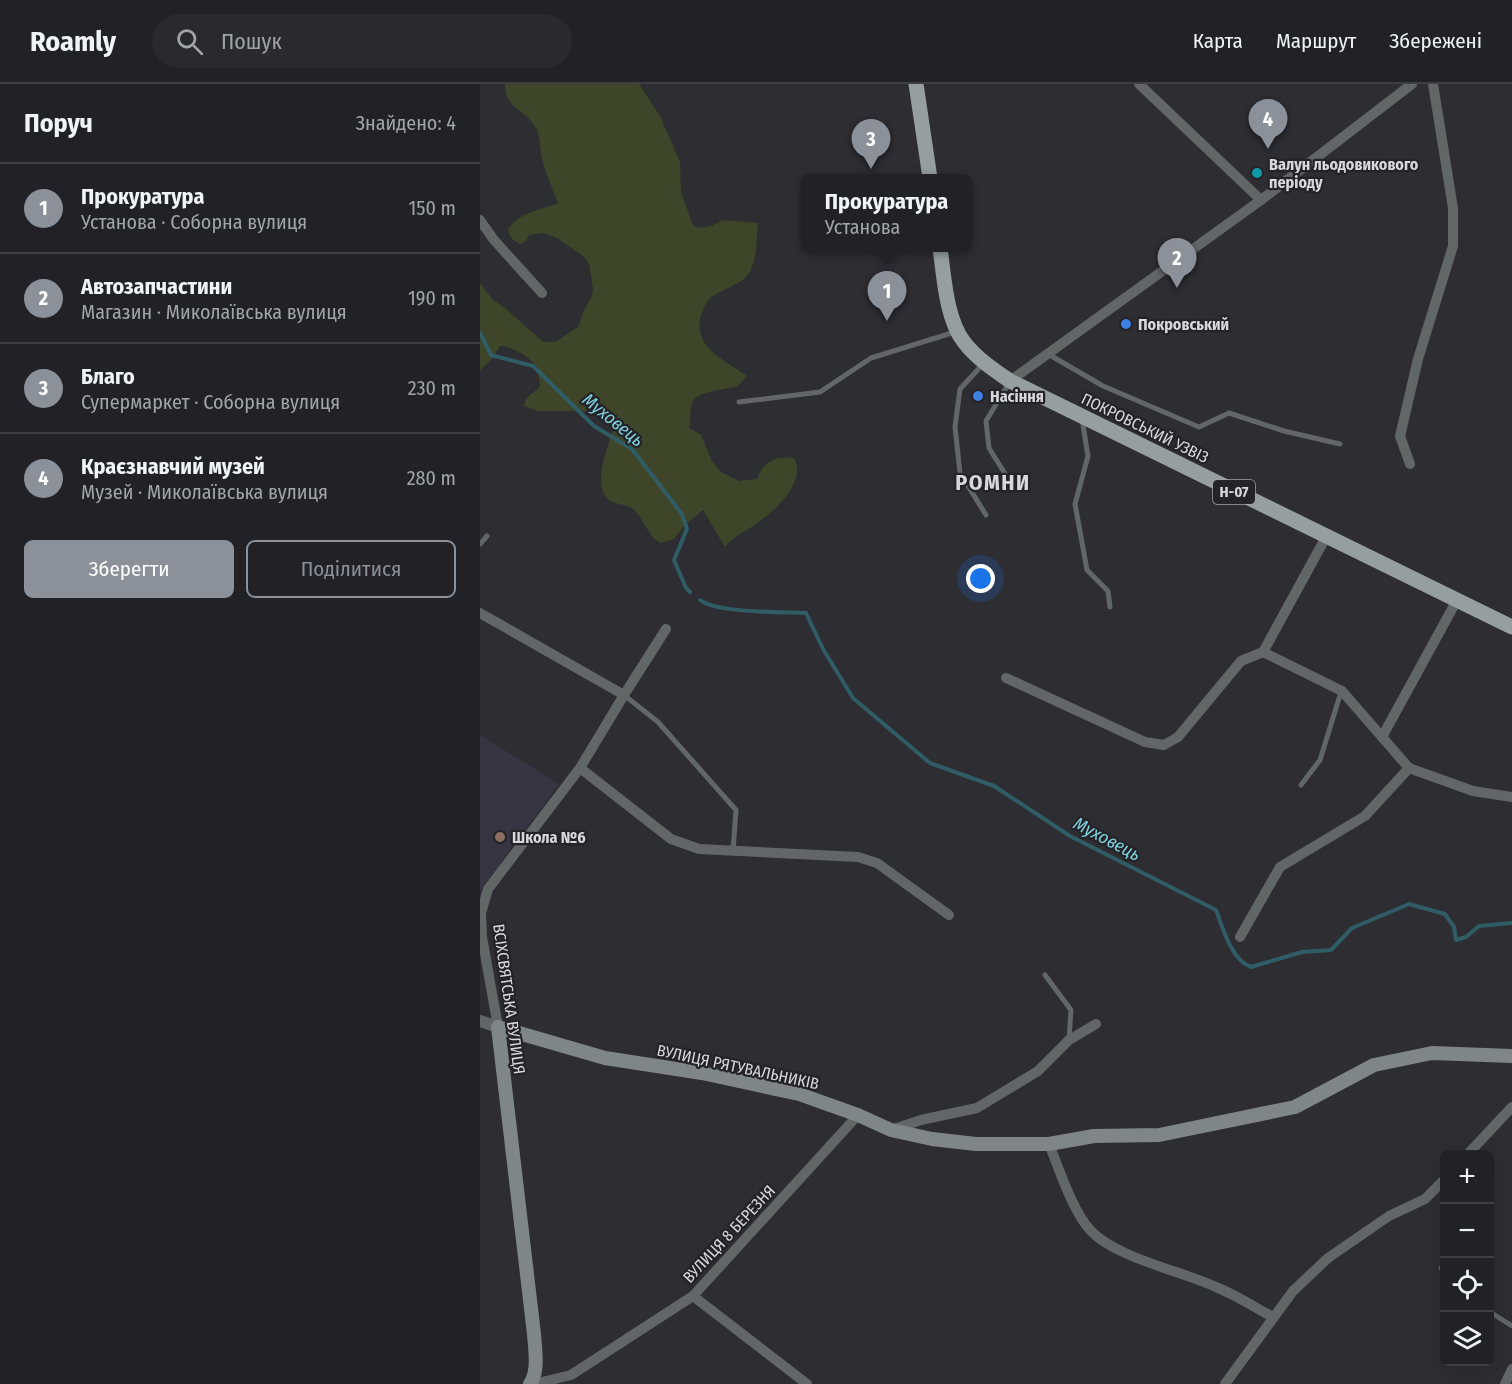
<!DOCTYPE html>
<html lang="uk">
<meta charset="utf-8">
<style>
:root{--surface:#222226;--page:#2a2a2e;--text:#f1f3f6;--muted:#a2a4a7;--line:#3f3f43;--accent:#8c9099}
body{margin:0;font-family:"Fira Sans Condensed",sans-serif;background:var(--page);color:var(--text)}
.controls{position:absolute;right:18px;bottom:18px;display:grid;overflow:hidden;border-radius:9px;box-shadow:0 6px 24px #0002}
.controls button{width:54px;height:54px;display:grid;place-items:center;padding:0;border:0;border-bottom:2px solid var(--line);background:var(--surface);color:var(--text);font:30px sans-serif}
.you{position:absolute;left:501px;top:495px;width:21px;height:21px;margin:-15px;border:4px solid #fff;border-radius:50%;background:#1a73e8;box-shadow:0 0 0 9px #1a73e833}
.badge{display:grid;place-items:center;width:39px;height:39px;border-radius:50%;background:var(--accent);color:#fff;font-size:20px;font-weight:700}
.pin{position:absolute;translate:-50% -50px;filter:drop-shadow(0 2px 3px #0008)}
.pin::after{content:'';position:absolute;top:32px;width:21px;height:18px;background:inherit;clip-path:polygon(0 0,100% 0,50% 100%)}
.popup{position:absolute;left:321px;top:90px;width:171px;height:78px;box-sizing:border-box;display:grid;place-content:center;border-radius:9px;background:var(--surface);filter:drop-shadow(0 2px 4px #0005);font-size:20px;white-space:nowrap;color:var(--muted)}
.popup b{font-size:22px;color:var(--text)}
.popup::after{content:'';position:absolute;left:50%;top:100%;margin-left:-12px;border:12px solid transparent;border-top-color:var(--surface)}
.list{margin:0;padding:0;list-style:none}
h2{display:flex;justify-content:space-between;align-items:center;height:78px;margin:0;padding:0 24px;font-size:26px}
h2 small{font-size:20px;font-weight:400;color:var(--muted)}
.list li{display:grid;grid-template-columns:39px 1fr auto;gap:18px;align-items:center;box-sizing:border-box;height:90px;padding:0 24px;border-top:2px solid var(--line)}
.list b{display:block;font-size:22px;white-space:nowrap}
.list p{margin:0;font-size:20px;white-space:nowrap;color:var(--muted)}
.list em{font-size:20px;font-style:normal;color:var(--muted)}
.actions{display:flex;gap:12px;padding:18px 24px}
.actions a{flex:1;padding:14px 0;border:2px solid var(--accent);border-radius:9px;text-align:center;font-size:21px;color:var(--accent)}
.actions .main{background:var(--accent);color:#fff}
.icon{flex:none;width:33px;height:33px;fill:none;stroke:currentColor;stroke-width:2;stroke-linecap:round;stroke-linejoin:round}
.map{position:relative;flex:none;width:1032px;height:1300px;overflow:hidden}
header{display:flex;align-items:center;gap:36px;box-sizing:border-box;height:84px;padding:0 30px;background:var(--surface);border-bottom:2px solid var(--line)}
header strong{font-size:28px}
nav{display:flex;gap:33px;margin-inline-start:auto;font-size:21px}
.search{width:420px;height:54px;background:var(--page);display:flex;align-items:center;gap:15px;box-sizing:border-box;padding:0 21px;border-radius:33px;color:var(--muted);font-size:22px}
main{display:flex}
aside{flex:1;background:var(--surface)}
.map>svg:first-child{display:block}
.built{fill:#373541}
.green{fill:#3e4528}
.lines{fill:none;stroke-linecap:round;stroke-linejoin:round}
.stream{stroke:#305d65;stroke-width:4}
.service{stroke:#636667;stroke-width:5}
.minor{stroke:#636667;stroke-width:10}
.tertiary{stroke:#636667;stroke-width:12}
.secondary{stroke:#808687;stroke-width:14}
.primary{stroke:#979ea0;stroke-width:15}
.culture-dot{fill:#0f9aa8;stroke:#232328;stroke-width:2}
.shop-dot{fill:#3f7fe0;stroke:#232328;stroke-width:2}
.education-dot{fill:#8d6e63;stroke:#232328;stroke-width:2}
.labels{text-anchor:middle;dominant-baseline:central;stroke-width:4.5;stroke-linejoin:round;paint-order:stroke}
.shield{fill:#232328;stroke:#a2a2a6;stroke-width:1.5}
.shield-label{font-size:15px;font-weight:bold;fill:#d8d8dc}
.poi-label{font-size:16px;font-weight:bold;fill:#d8d8dc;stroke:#232328;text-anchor:start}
.street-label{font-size:16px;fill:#d8d8dc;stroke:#232328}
.water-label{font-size:18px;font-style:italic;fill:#7fd0de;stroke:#232328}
.district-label{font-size:22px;font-weight:bold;letter-spacing:1.5px;fill:#d8d8dc;stroke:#232328}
</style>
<header>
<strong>Roamly</strong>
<div class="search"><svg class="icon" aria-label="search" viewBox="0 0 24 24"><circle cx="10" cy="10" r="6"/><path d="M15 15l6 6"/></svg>Пошук</div>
<nav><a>Карта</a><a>Маршрут</a><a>Збережені</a></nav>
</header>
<main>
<aside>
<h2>Поруч<small>Знайдено: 4</small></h2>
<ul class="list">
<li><span class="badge">1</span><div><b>Прокуратура</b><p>Установа · Соборна вулиця</p></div><em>150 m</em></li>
<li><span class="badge">2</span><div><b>Автозапчастини</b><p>Магазин · Миколаївська вулиця</p></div><em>190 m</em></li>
<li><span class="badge">3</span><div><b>Благо</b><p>Супермаркет · Соборна вулиця</p></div><em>230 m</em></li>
<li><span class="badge">4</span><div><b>Краєзнавчий музей</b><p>Музей · Миколаївська вулиця</p></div><em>280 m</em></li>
</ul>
<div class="actions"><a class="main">Зберегти</a><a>Поділитися</a></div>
</aside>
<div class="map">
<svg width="1032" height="1300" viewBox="0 0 1032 1300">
<rect width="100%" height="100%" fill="#2d2d32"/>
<polygon class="built" points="0,651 79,700 0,807"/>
<path class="green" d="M25,0H159L180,32L200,78L201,108L213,141L218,144L231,142L243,136L278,139C276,155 278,180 266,193C259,201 240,206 230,214C225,219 222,228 220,235C215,265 246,277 267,292L258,302C247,306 217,306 212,319C210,326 211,336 209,344L221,351L232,377L241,388L259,397L277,395C283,378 296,370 315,375C325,398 298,424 280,437C269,446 254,451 245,463L223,426L203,443L194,455L181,459C168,453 165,437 155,427C148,420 137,421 129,416C109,400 133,350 138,331L102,327H58L44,322C46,310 54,310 60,302C59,296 59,288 56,283C52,274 30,261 20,262L11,276L0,286V199L13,216L25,224L63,258H75L98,243L105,224L112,212L113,205L109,180L103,172L77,154L63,149L49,151L46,157L40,160C32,156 29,153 28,145C40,128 60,126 78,119C72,103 63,85 61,69C59,59 61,50 54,41C43,25 25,24 25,0Z"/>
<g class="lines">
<g class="stream">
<polyline points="0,249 11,271 53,282 114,342 152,365 202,430 207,445 194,476 206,504 210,508"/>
<path d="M220,516C236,529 303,528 326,529L343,565L373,614L450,679L514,702L590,752L736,826C743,844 751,876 771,883L822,868L851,866L872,844L929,820L965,830L974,843L976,856L986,853L999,842L1032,839"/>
</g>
<g class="service">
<polyline points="568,270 623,302 719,343 749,329 804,347 860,360"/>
<polyline points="503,280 480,305 475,343 480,389 506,431"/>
<polyline points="529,299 506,337 509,364 532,401"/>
<polyline points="259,318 340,308 391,274 475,248"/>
<polyline points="602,335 608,372 595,420 607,486 628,507 630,523"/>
<polyline points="0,460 7,452"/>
<polyline points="144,611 178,638 256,726 253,767"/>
<polyline points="821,701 840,676 861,608"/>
<polyline points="565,891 591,926 589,955"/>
<polyline points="961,1184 964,1185"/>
<polyline points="1010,1228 1032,1242"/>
</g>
<g class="minor">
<polyline points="659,0 781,116"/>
<polyline points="0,136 14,156 62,209"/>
<polyline points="530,297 781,116 932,0"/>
<polyline points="930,380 920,352 938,275 973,162 973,124 953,0"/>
<polyline points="0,529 144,611"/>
<polyline points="783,568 862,607 929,684 993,707 1032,713"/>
<polyline points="526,594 665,658 684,661 698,653 761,577 783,568 846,453"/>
<polyline points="902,653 977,516"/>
<polyline points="100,684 191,755 219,765 378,773 397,779 469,831"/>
<polyline points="760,853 800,783 885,732 929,684"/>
<polyline points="18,943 2,853 1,829 8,805 100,684 144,611 186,545"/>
<polyline points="411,1046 441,1036 497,1024 558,987 589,956 616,940"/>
<path d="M569,1060C579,1085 593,1128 611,1147C637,1174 701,1187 736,1203C756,1211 774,1223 793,1233"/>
<polyline points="988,1070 1032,1023"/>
<polyline points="213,1212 327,1300"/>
<polyline points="62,1298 91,1291 213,1212 378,1031"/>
<polyline points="745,1300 813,1207 848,1174 909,1132 945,1115 964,1096"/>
<polyline points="1025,1300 1032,1285"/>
</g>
<polyline class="tertiary" points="0,937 18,943"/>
<path class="secondary" d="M50,1300C59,1288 55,1265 54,1250L18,943L125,974L222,989L319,1010L378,1031L411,1046L452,1055L496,1060H569L614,1052L679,1051L815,1023L894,981L952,969L1032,972"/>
<g class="primary">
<polyline points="436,0 450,94"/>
<path d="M460,164C464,192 466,235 484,258C496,274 514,286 530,297L1032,543"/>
</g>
</g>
<circle class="culture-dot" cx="777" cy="89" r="6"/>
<g class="shop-dot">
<circle cx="646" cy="240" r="6"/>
<circle cx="498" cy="312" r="6"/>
</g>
<circle class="education-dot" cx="20" cy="753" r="6"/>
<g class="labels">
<rect class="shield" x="733" y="396" width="42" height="24" rx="4.5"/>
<g class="shield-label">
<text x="754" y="408">Н-07</text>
</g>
<g class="poi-label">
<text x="789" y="80">Валун льодовикового<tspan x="789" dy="18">періоду</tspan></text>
<text x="658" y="240">Покровський</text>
<text x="510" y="312">Насіння</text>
<text x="32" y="753">Школа №6</text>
</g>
<g class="street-label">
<text transform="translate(665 344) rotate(26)">ПОКРОВСЬКИЙ УЗВІЗ</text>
<text transform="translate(29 915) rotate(82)">ВСІХСВЯТСЬКА ВУЛИЦЯ</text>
<text transform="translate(258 983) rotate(12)">ВУЛИЦЯ РЯТУВАЛЬНИКІВ</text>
<text transform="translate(249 1150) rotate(-47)">ВУЛИЦЯ 8 БЕРЕЗНЯ</text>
</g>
<g class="water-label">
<text transform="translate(133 336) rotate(39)">Муховець</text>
<text transform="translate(627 755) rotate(28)">Муховець</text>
</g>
<g class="district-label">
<text x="513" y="398">РОМНИ</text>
</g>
</g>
</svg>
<div class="controls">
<button>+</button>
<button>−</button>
<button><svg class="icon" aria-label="locate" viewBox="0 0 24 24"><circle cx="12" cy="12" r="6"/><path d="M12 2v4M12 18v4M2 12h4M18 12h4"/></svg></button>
<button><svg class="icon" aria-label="layers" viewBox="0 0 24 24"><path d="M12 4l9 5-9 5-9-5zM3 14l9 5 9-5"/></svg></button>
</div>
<div class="you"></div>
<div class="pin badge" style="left:407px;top:237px">1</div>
<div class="popup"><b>Прокуратура</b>Установа</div>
<div class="pin badge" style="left:697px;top:204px">2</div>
<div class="pin badge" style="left:391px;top:85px">3</div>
<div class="pin badge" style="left:788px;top:65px">4</div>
</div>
</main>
